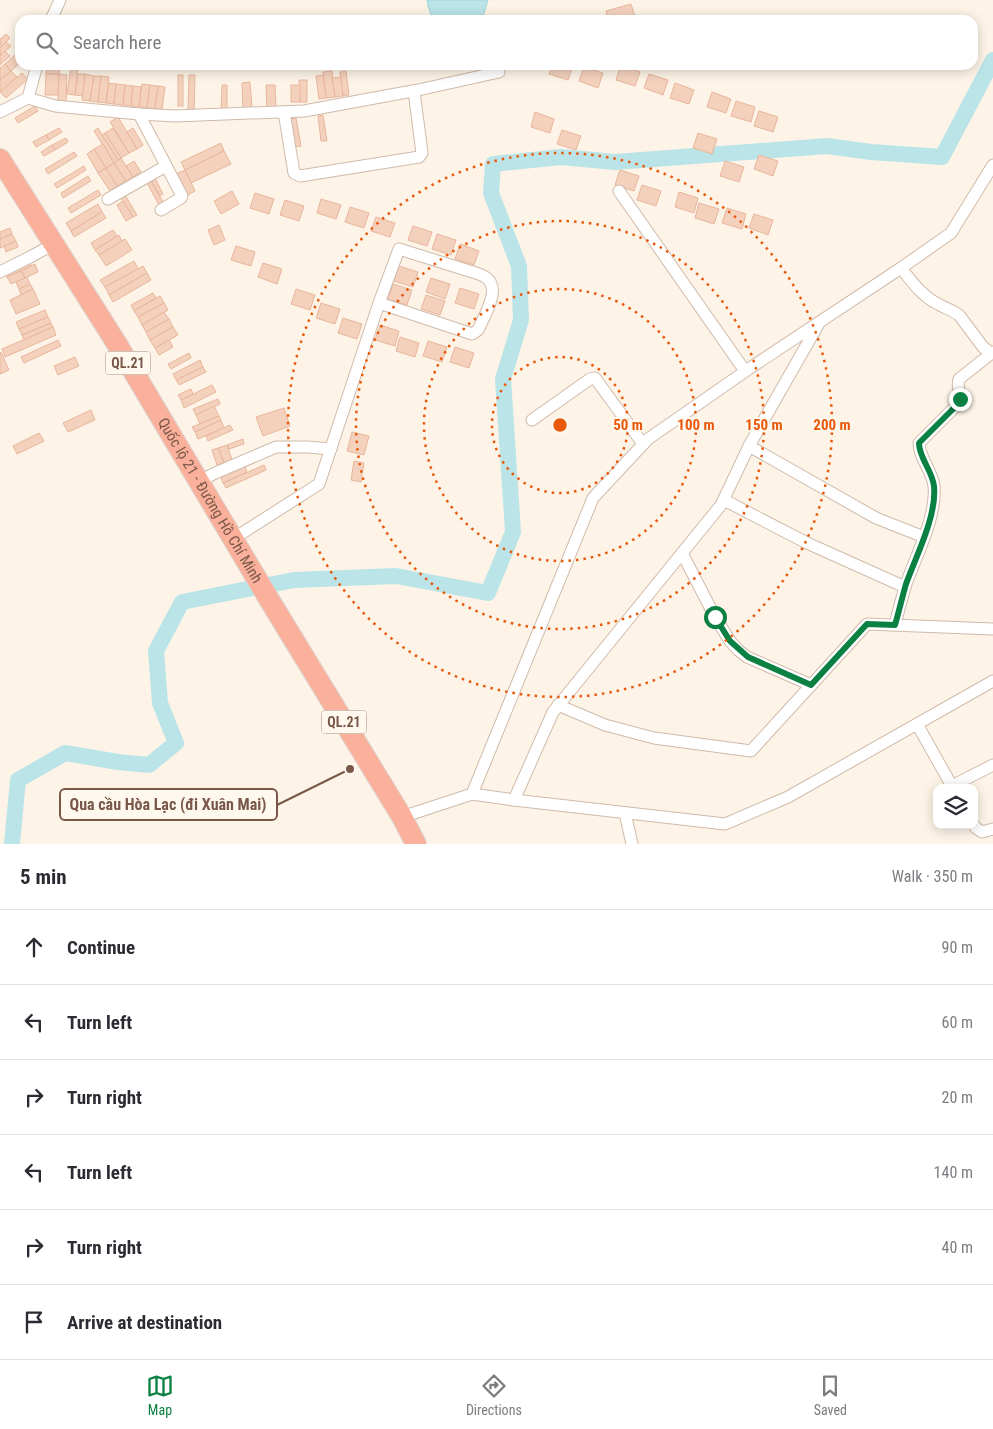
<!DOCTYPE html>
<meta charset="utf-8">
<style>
:root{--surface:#fff;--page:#f2f2f3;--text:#2b2b33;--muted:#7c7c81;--line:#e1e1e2;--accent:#0b8043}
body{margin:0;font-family:"Roboto Condensed",sans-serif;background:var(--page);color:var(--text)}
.controls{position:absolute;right:15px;bottom:15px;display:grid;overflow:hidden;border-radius:10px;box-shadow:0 2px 12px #0003}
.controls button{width:45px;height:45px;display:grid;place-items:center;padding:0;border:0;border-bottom:1px solid var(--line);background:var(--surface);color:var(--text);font:25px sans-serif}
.stop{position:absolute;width:15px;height:15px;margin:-11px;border:4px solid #0b8043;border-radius:50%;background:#fff}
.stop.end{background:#0b8043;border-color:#fff;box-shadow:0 1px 5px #0008}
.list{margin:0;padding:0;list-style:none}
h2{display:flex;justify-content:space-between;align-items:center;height:65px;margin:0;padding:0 20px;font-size:21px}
h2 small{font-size:16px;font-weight:400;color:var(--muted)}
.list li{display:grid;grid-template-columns:32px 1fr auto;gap:15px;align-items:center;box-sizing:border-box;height:75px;padding:0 20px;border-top:1px solid var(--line)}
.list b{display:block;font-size:19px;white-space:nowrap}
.list em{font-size:16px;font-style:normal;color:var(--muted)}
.icon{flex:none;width:28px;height:28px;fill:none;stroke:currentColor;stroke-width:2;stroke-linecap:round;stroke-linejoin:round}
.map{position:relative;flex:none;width:993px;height:844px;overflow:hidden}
.search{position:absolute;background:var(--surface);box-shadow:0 2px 12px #0003;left:15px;right:15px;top:15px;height:55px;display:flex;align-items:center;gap:12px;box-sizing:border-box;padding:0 18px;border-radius:15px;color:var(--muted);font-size:19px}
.sheet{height:515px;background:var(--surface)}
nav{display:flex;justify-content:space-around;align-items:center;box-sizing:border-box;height:70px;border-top:1px solid var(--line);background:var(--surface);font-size:14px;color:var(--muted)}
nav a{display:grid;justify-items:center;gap:2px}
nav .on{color:var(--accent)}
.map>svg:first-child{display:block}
.water{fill:#bae4e8;stroke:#9fd4db}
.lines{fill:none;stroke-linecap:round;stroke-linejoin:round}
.river{stroke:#bae4e8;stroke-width:16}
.building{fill:#f4d1bd;stroke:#e8b69c}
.street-casing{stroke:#d0baab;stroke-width:13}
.highway-casing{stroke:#dcd4d0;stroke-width:22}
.street{stroke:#fff;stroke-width:11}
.highway{stroke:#fab09b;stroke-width:20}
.route{stroke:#0b8043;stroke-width:6}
.ring{fill:none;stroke:#e8590c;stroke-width:2.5;stroke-dasharray:2.5 5}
.labels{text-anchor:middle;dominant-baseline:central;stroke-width:4;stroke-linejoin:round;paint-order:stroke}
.shield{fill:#fff8ee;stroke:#a1887a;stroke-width:1}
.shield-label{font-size:14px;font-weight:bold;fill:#795849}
.street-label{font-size:15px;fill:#795849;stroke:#fff8ee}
.centre{fill:#e8590c;stroke:#fff8ee;stroke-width:2.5}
.ring-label{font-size:15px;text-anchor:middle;font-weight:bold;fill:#e8590c;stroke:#fff8ee;stroke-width:4;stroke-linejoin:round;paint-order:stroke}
.leader{fill:none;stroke:#795849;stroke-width:2}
.callout-dot{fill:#795849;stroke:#fff8ee;stroke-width:2}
.callout{fill:#fff8ee;stroke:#795849;stroke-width:2}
.callout-label{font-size:16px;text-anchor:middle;font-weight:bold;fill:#795849}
</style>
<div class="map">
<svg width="993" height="844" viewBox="0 0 993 844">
<rect width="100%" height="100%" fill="#fdf4e7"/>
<polygon class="water" points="427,0 488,0 482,20 433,20 428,6"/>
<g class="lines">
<polyline class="river" points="12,844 18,780 65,753 118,762 149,765 176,743 160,703 156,651 182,602 294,580 396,576 488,593 513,532 503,379 521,320 519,266 491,193 493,164 561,157 615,162 827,146 871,152 942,157 993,60"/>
</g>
<g class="building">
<polygon points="631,4 636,20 608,20 606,11"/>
<polygon points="6,34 10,38 0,48 0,39"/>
<polygon points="6,42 11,46 0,56 0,48"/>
<polygon points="5,51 10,56 0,65 0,56"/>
<polygon points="17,53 20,56 20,63 11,71 5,64"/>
<polygon points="5,64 11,71 0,80 0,68"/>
<polygon points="47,65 60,65 59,74 46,74"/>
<polygon points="552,65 573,66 568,80 549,74"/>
<polygon points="621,65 640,72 635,86 616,80"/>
<polygon points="71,66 78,67 75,95 67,94"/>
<polygon points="584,67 603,73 598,88 579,81"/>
<polygon points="11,71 17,77 0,92 0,80"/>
<polygon points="332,71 335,97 326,98 323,72"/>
<polygon points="346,71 349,95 343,96 340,72"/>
<polygon points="22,73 28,79 6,98 0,92"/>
<polygon points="46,74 59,74 58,95 45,95"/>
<polygon points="59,74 67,75 66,102 58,102"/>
<polygon points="78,74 85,74 83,96 75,95"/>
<polygon points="85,74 94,76 90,101 82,100"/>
<polygon points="649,74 668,80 663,95 644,88"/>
<rect x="178" y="75" width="5" height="31"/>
<polygon points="189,75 195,75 194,112 188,112"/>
<polygon points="323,75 326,98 319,99 316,76"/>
<polygon points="94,76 101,76 98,102 90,101"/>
<polygon points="101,76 109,77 106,103 98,102"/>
<polygon points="341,77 343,96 335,97 332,78"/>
<polygon points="299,80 307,80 307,102 300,102"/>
<polygon points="250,82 252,108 243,109 242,83"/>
<polygon points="109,83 116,84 114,104 106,103"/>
<polygon points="675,83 694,90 689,104 670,98"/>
<polygon points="116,84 125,85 123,105 114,104"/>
<polygon points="142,84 150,85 147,108 139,107"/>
<polygon points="125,85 133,86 131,106 123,105"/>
<polygon points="150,85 158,86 155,109 147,108"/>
<polygon points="222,85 227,85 227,112 221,112"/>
<polygon points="266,85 275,85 276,109 267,110"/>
<rect x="291" y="85" width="9" height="17"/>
<polygon points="133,86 141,87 139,107 131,106"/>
<polygon points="158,86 165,87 162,109 155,109"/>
<polygon points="712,92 731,99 726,113 707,107"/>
<polygon points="736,101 755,107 751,122 731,116"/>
<polygon points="35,106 38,111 18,123 15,118"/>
<polygon points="759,111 778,117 773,132 754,126"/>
<polygon points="535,112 554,119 550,133 531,127"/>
<polygon points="323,115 327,141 321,141 318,116"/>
<polygon points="118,117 137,149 129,153 110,122"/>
<polygon points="296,118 301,146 294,147 290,119"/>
<polygon points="59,128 62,132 49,140 46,135"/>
<polygon points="98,128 118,160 114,163 94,131"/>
<polygon points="113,128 129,153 121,158 105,133"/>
<polygon points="133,128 143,145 137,149 127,132"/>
<polygon points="562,130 581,136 576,150 557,144"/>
<polygon points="105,133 121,158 118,160 102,135"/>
<polygon points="698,133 717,139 712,154 693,148"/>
<polygon points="46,135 49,140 36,147 33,142"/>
<polygon points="66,138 68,142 55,150 52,145"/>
<polygon points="221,143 224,151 185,170 181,162"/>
<polygon points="103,144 114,163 106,168 94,149"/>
<polygon points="52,145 55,150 44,156 41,152"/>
<polygon points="94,149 106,168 98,173 87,154"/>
<polygon points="224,151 231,164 191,183 185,170"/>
<polygon points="74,152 77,156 48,174 45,169"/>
<polygon points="759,155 778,161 773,176 754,169"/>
<polygon points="121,158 133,177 126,181 114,163"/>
<polygon points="134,161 141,172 133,177 126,166"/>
<polygon points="725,161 744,167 739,182 720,176"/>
<polygon points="114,163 126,181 117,186 106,168"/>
<polygon points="84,166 86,170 57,188 54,184"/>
<polygon points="106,168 117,186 110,191 98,173"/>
<polygon points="185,170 195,191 186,196 176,174"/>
<polygon points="620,170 639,176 634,191 615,185"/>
<polygon points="88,176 91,181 63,198 61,193"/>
<polygon points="155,178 163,194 160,196 151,181"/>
<polygon points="151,181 163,202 159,205 147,183"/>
<polygon points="642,185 661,191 656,206 637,200"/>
<polygon points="98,190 101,195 71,213 68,208"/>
<polygon points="232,191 239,204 221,214 214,201"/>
<polygon points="679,192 698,198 694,213 675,207"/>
<polygon points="255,193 274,199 269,214 250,208"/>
<polygon points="125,195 137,215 133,217 121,198"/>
<polygon points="321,199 341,205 336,219 317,213"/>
<polygon points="285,200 304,206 299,221 280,215"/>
<polygon points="123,201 133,217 126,221 117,205"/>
<polygon points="699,203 719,209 714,224 695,218"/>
<polygon points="98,204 102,212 71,231 66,223"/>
<polygon points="350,207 369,213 364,228 345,222"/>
<polygon points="727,208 746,214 742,229 722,223"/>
<polygon points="102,212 106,218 74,237 71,231"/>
<polygon points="754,214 773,220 768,235 749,228"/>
<polygon points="376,217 395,223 390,237 371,231"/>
<polygon points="219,225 225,240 214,245 208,230"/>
<polygon points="413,226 432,232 427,246 408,240"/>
<polygon points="10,228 12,234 0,239 0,232"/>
<polygon points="113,230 117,236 95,250 91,243"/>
<polygon points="12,234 16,241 0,248 0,239"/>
<polygon points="437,234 456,240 451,255 432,249"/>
<polygon points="119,235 122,241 99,255 95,250"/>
<polygon points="125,239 132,250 106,266 99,255"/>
<polygon points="16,241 18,247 6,252 4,246"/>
<polygon points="460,244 479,251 474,265 455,259"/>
<polygon points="236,246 255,252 251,266 231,260"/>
<polygon points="29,261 31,266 7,277 5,272"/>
<polygon points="134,261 138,269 105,287 100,280"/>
<polygon points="263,263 282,269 277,284 258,277"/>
<polygon points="35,264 38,272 25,278 21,271"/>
<polygon points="143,266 147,273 109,295 105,287"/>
<polygon points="399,266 418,272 413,287 394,281"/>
<polygon points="21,271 25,278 11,284 7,277"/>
<polygon points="147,273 151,280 113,302 109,295"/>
<polygon points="27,277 30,284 19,289 16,282"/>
<polygon points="431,278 450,284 445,299 426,292"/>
<polygon points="30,284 33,289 21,295 19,289"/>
<polygon points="393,284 412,290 407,305 388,299"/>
<polygon points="460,288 479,294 474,309 455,303"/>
<polygon points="33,289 40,304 16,314 10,300"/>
<polygon points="296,289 315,295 310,310 291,304"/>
<polygon points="153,293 156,298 134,311 131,305"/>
<polygon points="426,295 445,301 440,315 421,309"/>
<polygon points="160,296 164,303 138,317 134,311"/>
<polygon points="164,303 168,310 142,325 138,317"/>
<polygon points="321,303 340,309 335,324 316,318"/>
<polygon points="45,310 48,317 19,329 16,322"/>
<polygon points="164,312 169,319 146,332 142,325"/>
<polygon points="48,317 51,323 22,335 19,329"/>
<polygon points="343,318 362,324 357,339 338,333"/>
<polygon points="169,319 173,327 150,340 146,332"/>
<polygon points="51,323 53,327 24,340 22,335"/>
<polygon points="380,325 399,331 395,346 375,340"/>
<polygon points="53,327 56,335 5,357 2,349"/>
<polygon points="173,327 178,335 155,348 150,340"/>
<polygon points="400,337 419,343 415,357 396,351"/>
<polygon points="58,340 61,346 24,363 21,357"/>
<polygon points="169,340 173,347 159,355 155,348"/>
<polygon points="428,341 447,347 442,362 423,356"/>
<polygon points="455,347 474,353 469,368 450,362"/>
<polygon points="1,352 9,370 0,374 0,353"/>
<polygon points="189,353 191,358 171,369 168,364"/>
<polygon points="75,357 79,366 58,375 54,366"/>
<polygon points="200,360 203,367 176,380 173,374"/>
<polygon points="203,367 206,372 179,385 176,380"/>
<polygon points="212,385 216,392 184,408 181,400"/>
<polygon points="191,389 193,394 181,400 178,395"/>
<polygon points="218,399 220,404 196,415 193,409"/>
<polygon points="214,406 219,416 200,424 196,415"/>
<polygon points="284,408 290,426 263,436 256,417"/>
<polygon points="91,410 95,420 68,432 63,423"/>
<polygon points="219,416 221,420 195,432 192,427"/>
<polygon points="221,420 224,428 198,439 195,432"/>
<polygon points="230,425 233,430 208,441 206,436"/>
<polygon points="352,432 369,436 364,455 347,451"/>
<polygon points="39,433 44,441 17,454 13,446"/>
<polygon points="243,439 244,444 229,449 227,445"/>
<polygon points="227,445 232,460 224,463 218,448"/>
<polygon points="218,448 224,463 217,465 212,450"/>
<polygon points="354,461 364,463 361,482 351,480"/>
<polygon points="264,465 266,470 226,488 223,483"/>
<polygon points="245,466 247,472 223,483 221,477"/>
</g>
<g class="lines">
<defs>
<g id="street">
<polyline points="51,20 60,0"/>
<polyline points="28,98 55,106 139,114 175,116 304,111 418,90 499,72"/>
<polyline points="0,112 28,98 37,65"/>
<polyline points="284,112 294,173 300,176 419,157 422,153 414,91"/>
<polyline points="139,114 182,196 181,198 161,210"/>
<polyline points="619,191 745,371"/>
<polyline points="108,199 166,166"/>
<path d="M901,268C912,282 922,296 938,304C945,308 952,310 959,315L983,347L991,353"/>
<polyline points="0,272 30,257 54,244"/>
<polyline points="532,420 590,379 595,378 643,444"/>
<polyline points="749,446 876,518 924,537"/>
<polyline points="199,482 213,474 276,447 307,447 331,449"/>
<polyline points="724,500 807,543 905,587"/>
<path d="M233,539L319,484L379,303L399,249L479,274C484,276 489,278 491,284C497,295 483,319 478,330L472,334L379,303"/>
<polyline points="682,553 715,617 730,641 738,650 747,657 811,685"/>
<path d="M895,625C898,611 902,598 906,584C916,556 937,516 934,486C932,470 919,458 919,443L959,403C962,395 956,387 959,379L993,352"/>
<polyline points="558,705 605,725 654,738 751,751 867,624 993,629"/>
<polyline points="917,724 953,788"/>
<polyline points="952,786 993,765"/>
<polyline points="472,794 514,800 725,824 788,797 993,681"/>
<polyline points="514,800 553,712 721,505 749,446 818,325"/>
<polyline points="625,813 632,844"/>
<polyline points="402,817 472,794 593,498 648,439 750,368 901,268 951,233 993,165"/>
<polyline points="974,825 976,828 982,832 993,829"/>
</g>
<g id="highway">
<path id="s1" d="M0,159L117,344L270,601L402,817L416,844"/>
</g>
</defs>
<use href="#street" class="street-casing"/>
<use href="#highway" class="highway-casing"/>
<use href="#street" class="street"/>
<use href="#highway" class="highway"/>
</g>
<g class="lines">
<path class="route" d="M715,617L730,641L748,657L811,685L867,624L895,625C899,611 902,598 906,584C916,556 937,516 934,486C932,470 919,458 919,443L959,403L960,399"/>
</g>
<g class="ring">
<circle cx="560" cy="425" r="68"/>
<circle cx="560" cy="425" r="136"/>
<circle cx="560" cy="425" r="204"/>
<circle cx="560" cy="425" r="272"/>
</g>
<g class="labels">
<g class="shield">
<rect x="105.5" y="351.5" width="45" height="23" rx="4"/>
<rect x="321.5" y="710.5" width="45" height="23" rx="4"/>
</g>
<g class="shield-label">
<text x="128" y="363">QL.21</text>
<text x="344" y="722">QL.21</text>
</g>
<g class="street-label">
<text stroke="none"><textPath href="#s1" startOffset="401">Quốc lộ 21 - Đường Hồ Chí Minh</textPath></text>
</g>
</g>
<circle cx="560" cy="425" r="8" class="centre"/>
<g class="ring-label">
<text x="628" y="430">50 m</text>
<text x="696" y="430">100 m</text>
<text x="764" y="430">150 m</text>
<text x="832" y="430">200 m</text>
</g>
<path class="leader" d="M350 769L277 805"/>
<circle class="callout-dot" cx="350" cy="769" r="5"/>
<rect class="callout" x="60" y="789" width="217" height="31" rx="5"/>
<g class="callout-label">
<text x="168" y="810">Qua cầu Hòa Lạc (đi Xuân Mai)</text>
</g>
</svg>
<div class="controls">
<button><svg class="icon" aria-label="layers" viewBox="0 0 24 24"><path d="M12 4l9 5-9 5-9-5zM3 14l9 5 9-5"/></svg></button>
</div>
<div class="stop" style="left:715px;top:617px"></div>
<div class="stop end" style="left:960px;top:399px"></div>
<div class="search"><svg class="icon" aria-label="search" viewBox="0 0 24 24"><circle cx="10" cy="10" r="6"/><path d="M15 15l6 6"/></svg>Search here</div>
</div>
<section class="sheet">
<h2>5 min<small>Walk · 350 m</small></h2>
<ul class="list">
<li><svg class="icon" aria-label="ahead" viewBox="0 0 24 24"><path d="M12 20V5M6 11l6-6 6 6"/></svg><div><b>Continue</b></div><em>90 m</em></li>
<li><svg class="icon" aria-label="left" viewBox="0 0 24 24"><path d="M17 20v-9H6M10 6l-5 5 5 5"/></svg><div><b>Turn left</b></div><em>60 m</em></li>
<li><svg class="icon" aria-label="right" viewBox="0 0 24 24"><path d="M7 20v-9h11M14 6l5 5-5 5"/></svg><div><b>Turn right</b></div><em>20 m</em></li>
<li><svg class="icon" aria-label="left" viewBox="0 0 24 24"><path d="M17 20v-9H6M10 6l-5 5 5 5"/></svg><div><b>Turn left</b></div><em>140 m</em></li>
<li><svg class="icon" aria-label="right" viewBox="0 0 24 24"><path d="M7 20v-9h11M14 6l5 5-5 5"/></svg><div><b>Turn right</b></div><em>40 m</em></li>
<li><svg class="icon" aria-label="arrive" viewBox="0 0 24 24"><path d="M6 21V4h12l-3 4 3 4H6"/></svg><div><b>Arrive at destination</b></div></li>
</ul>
</section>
<nav>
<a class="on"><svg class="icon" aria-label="map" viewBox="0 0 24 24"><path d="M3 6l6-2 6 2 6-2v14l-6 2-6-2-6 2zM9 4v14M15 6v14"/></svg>Map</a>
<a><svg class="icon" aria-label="directions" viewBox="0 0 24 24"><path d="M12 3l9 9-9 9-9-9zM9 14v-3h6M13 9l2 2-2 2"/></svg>Directions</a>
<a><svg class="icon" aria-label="saved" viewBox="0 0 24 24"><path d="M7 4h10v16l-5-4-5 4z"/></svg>Saved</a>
</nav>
